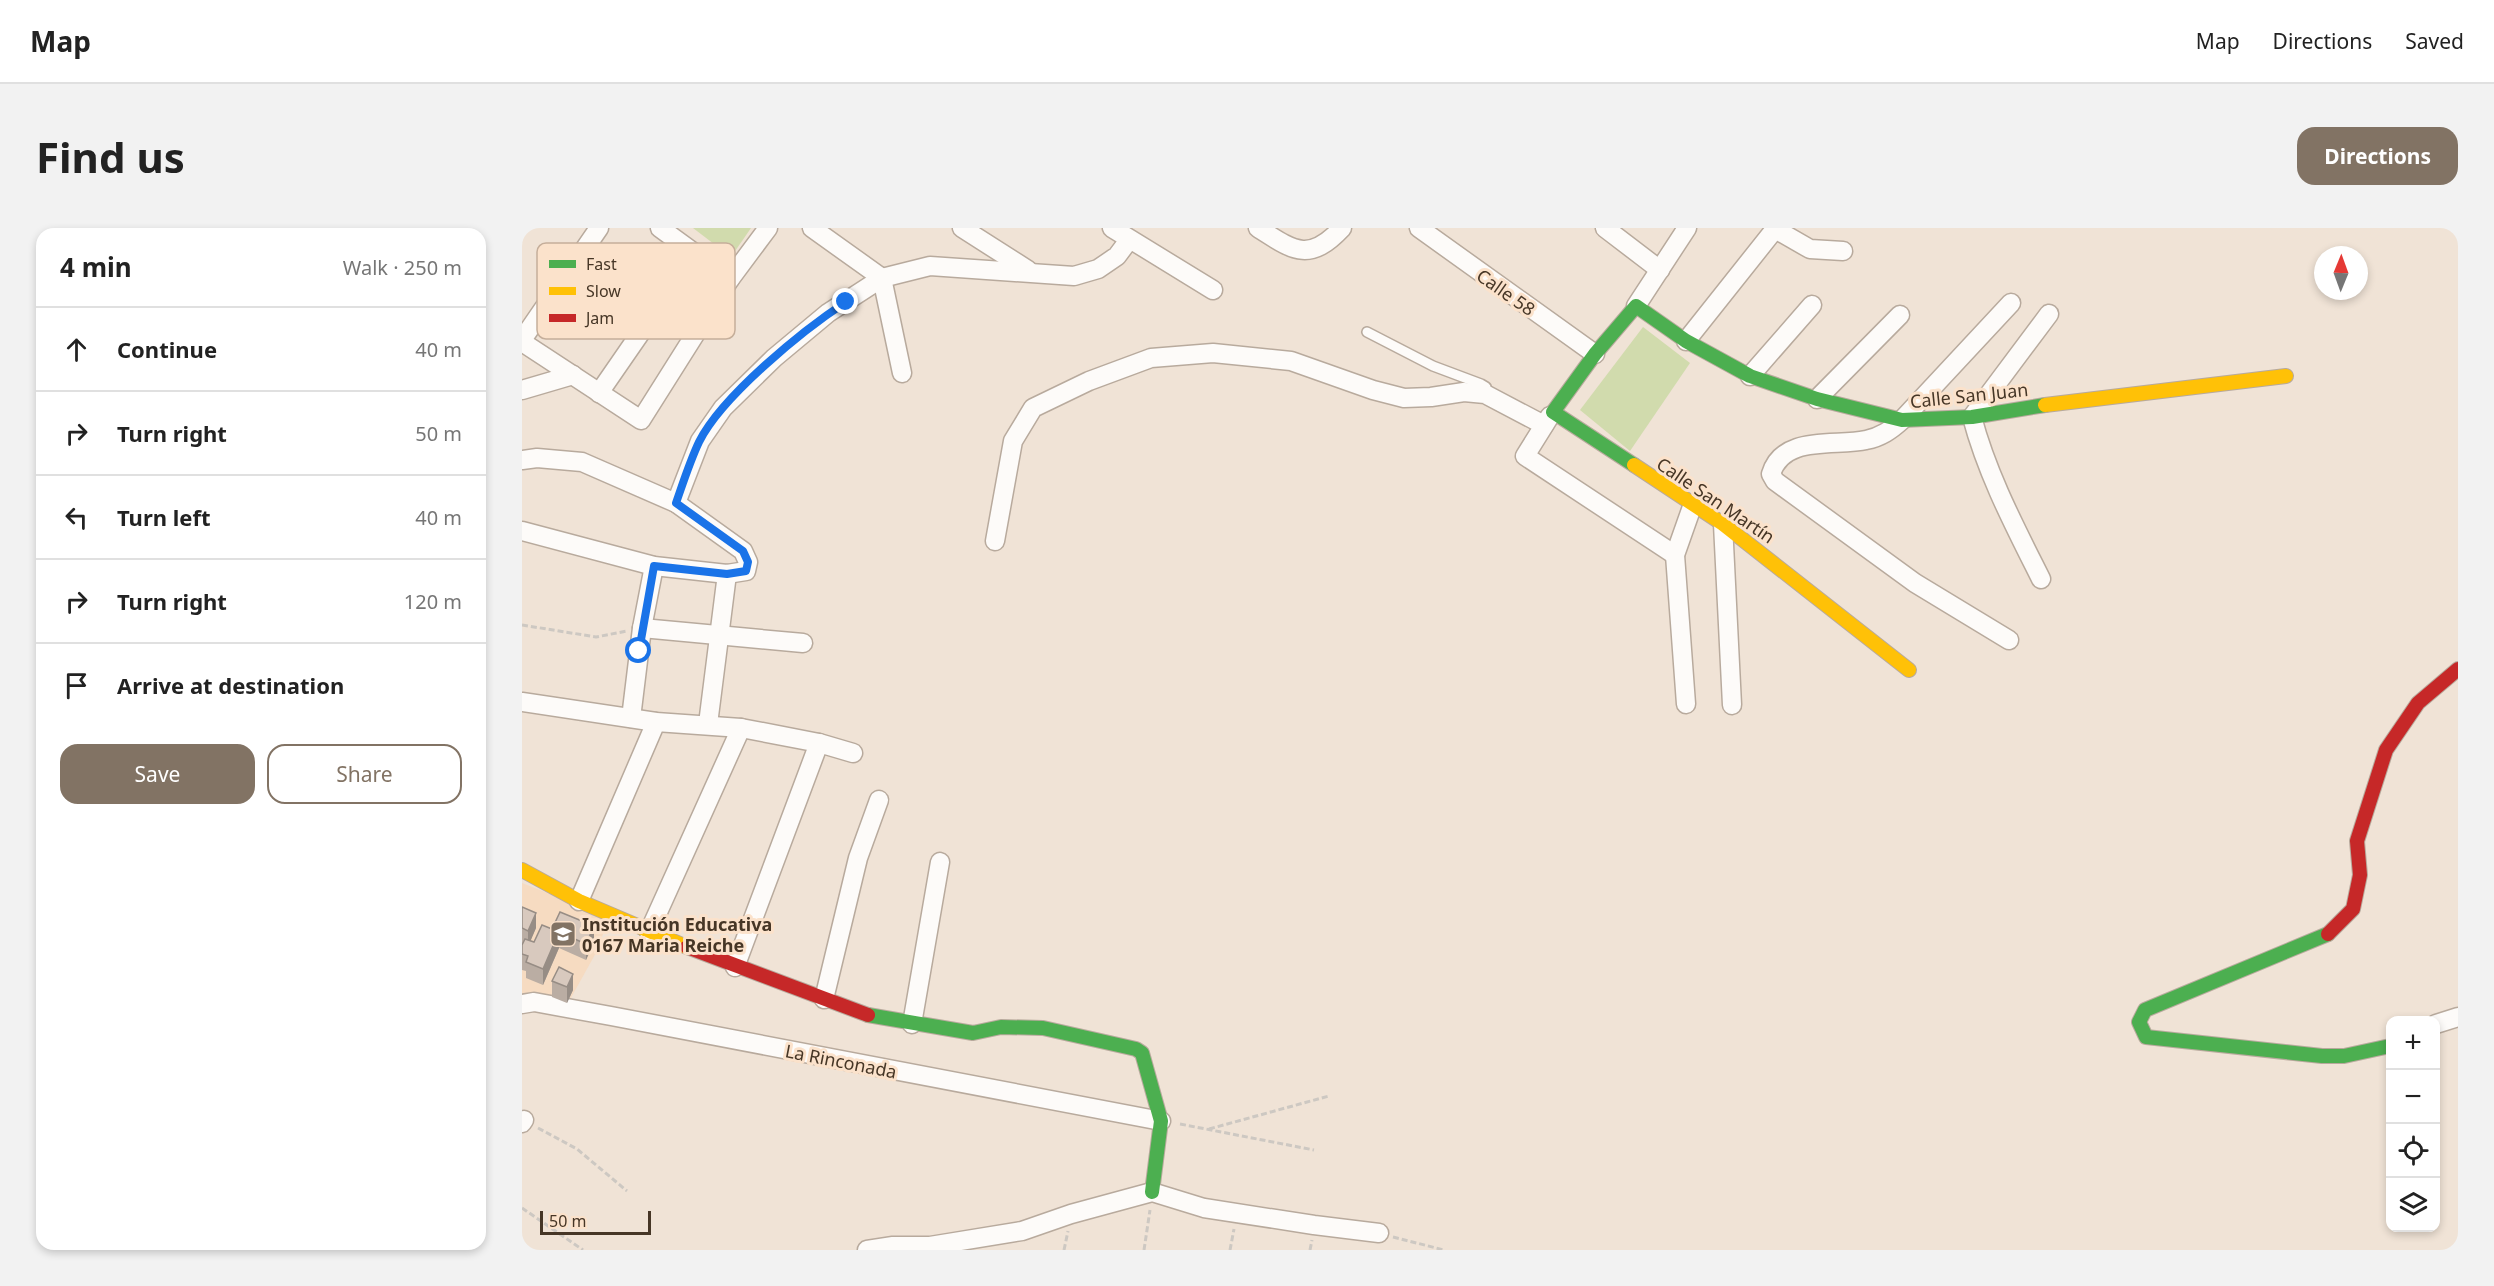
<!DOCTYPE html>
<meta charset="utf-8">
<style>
:root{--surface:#fff;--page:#f2f2f2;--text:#222;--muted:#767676;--line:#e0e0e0;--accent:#827364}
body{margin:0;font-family:"Noto Sans",sans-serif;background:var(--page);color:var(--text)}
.controls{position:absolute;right:18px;bottom:18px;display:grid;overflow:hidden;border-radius:12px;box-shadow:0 3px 9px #0003}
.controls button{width:54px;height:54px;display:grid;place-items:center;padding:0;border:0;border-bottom:2px solid var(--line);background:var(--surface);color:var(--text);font:30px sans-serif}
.compass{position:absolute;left:1792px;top:18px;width:54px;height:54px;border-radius:50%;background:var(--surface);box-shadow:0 3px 9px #0003;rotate:1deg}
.scale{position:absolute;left:18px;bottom:15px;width:111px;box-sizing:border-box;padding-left:6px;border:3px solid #463626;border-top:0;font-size:16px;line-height:21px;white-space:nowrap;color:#463626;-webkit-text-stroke:4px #fbe2cb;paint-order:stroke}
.stop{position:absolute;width:18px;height:18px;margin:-14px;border:4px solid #1a73e8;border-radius:50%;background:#fff}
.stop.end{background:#1a73e8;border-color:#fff;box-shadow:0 2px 6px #0008}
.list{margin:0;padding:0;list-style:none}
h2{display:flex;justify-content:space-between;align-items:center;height:78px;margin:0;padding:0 24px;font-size:26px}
h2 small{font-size:20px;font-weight:400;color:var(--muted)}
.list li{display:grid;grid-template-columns:39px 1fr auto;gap:18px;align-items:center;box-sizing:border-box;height:84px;padding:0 24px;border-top:2px solid var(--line)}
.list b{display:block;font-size:22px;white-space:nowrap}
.list em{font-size:20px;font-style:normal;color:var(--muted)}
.actions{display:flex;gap:12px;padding:18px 24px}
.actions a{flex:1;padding:14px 0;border:2px solid var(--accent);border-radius:18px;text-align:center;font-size:21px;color:var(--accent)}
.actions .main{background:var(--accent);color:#fff}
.icon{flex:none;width:33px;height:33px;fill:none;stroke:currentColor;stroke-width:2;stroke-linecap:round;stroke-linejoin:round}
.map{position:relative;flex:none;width:1936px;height:1022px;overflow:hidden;border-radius:18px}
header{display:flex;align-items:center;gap:36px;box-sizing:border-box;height:84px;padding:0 30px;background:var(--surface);border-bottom:2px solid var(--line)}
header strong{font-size:28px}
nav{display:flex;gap:33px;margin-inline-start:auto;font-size:21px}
.intro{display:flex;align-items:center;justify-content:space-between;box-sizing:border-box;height:144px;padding:0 36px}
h1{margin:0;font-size:42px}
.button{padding:15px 27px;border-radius:18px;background:var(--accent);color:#fff;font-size:21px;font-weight:700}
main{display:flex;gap:36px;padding:0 36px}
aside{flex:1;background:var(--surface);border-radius:18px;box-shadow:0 3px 9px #0003}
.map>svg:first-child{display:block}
.built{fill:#f6dbc1}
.green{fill:#d1dbad}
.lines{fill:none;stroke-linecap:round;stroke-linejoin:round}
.lane-casing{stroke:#b8aa9d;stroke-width:12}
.street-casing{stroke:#b8aa9d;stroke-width:21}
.fast-casing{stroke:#b8aa9d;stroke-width:16}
.slow-casing{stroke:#b8aa9d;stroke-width:16}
.jam-casing{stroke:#b8aa9d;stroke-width:16}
.path{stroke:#cdc8c2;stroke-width:3;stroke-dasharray:6 3;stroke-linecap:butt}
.lane{stroke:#fdfbf9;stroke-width:9}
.street{stroke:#fdfbf9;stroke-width:18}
.fast{stroke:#4caf50;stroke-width:14}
.slow{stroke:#ffc107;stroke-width:14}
.jam{stroke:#c62828;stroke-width:14}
.wall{fill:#baada3}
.shaded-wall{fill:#978d85}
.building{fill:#d8c9be;stroke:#978d85;stroke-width:1.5}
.route{stroke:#1a73e8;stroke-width:8}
.labels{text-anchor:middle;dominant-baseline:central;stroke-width:6;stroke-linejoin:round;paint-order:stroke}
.street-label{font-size:18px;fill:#463626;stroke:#fbe2cb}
.poi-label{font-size:18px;font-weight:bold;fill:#463626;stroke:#fbe2cb;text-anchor:start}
.key{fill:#fbe2cb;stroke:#c5ae9a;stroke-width:1.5}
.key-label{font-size:16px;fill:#463626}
</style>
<header>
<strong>Map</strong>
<nav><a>Map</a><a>Directions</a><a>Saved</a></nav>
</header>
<div class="intro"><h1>Find us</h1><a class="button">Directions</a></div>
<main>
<aside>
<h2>4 min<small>Walk · 250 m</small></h2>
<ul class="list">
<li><svg class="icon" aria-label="ahead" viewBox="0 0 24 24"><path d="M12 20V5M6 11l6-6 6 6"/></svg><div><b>Continue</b></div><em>40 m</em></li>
<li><svg class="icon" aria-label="right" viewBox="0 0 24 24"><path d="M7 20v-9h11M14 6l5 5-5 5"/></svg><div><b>Turn right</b></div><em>50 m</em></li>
<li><svg class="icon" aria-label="left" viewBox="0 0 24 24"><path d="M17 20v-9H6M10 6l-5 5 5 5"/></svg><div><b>Turn left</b></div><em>40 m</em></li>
<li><svg class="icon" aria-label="right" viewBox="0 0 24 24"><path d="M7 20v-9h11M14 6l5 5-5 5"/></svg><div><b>Turn right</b></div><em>120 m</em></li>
<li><svg class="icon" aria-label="arrive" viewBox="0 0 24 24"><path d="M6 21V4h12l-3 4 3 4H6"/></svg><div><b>Arrive at destination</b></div></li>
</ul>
<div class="actions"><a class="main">Save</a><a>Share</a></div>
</aside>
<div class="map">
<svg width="1936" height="1022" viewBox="0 0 1936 1022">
<rect width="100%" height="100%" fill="#f0e3d6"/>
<polygon class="built" points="0,655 87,689 75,723 45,777 0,769"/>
<g class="green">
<polygon points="171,0 229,0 209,29"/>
<polygon points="1121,99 1168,135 1108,223 1058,182"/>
</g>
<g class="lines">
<defs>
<polyline id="lane" points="845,104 911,138 959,156 964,159 963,166"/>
<g id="street">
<polyline points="138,0 208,51"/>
<polyline points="290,0 360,50 380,145"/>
<polyline points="440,0 506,42"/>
<polyline points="590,0 691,62"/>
<path d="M736,0C772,23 787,35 820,0"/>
<polyline points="897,0 1073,126"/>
<polyline points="1083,0 1138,42"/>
<polyline points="1114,78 1165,0"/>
<polyline points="0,112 77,0"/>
<polyline points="1164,113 1253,1 1288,21 1321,23"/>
<polyline points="0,114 119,192 208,51 246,0"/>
<polyline points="1228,148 1290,77"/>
<polyline points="0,162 51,147"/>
<polyline points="77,165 173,26"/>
<polyline points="1295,171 1378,87"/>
<polyline points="1028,188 1003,228 1153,327"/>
<polyline points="0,232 15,230 60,234 154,275 221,323 226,334 224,343 205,346 132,338 0,303"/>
<polyline points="154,275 178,213 201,180 252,130 306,85 360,50 408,38 552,48 576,41 595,28 607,12"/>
<polyline points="1201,296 1210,477"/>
<polyline points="473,313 491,213 511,180 567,153 629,130 691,125 769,133 851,162 882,170 909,169 942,164 963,166 1022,197"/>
<path d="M1519,351C1493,299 1465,246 1450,189L1527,86"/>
<polyline points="120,400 281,415"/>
<path d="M1487,412L1393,355L1253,253L1249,246C1261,206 1314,219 1344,212C1359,209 1369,202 1380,192L1489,75"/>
<polyline points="0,474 134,494 219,500 297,515 331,525"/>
<polyline points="1164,476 1153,327 1171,276"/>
<polyline points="109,490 120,400 132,338"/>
<polyline points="186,496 205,346"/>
<polyline points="57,673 134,494"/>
<polyline points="127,704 219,500"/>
<polyline points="213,739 297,515"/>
<polyline points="302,771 336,630 357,572"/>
<polyline points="0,776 12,774 89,788 639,893"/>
<polyline points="390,796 418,634"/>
<polyline points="1914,796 1936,789"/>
<polyline points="0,895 2,892"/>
<polyline points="345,1022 371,1018 408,1018 500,1003 549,986 630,964 682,980 792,997 857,1005"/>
</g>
<g id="fast">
<polyline points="1112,237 1031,184 1073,126 1114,78 1164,113 1228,148 1295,171 1380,192 1450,189 1523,177"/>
<polyline points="1806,706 1623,782 1617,794 1624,809 1800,828 1822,828 1868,818"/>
<polyline points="346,787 451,805 479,799 521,800 614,821 620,825 639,893 630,964"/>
</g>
<g id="slow">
<polyline points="1523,177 1764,148"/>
<polyline points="1112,237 1201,296 1387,442"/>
<polyline points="0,642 57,673 165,719"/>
</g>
<g id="jam">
<polyline points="1806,706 1831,681 1838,647 1835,613 1864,522 1896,475 1936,441"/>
<polyline points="165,719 346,787"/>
</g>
</defs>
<use href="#lane" class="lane-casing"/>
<use href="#street" class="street-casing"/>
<use href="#fast" class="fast-casing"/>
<use href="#slow" class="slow-casing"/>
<use href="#jam" class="jam-casing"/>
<g class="path">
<polyline points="0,397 74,409 105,403"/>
<polyline points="658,896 792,922"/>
<polyline points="16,900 55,921 105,963"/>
<polyline points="687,901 807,868"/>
<polyline points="0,980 61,1022"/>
<polyline points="871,1009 922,1022"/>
<polyline points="542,1022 546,1003"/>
<polyline points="622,1022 628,982"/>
<polyline points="708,1022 712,1001"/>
<polyline points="788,1022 790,1012"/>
</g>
<use href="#lane" class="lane"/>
<use href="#street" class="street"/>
<use href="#fast" class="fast"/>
<use href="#slow" class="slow"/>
<use href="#jam" class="jam"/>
</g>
<g class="wall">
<polygon points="0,679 14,700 8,713 12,714 30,701 72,714 64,732 37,720 21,757 4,750 4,743 0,742"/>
<polygon points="30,753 51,762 45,775 30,769"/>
</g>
<g class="shaded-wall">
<polygon points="14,685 14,700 6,719 6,703"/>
<polygon points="72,698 72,714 64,732 64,716"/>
<polygon points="37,704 37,720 21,757 21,741"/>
<polygon points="51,746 51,762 45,775 45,759"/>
</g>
<g class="building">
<polygon points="0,679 14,685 6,703 0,700"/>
<polygon points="38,684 72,698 64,716 37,704 21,741 4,734 6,728 0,726 0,717 3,711 12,714 20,697 30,701"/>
<polygon points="37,739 51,746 45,759 30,753"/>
</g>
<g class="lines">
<path class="route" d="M117,423L132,338L205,346L224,343L226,334L221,323L154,275C161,255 168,233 177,214C200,168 281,102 324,74"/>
</g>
<defs>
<symbol id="school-square" viewBox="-11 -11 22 22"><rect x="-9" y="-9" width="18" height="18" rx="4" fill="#827364" stroke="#fbe2cb"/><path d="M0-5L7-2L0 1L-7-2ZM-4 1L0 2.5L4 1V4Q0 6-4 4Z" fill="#fff"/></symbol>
</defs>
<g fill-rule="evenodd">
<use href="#school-square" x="26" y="691" width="30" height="30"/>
</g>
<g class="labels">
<g class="street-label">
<text transform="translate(984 64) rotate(35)">Calle 58</text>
<text transform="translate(1447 167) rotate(-6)">Calle San Juan</text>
<text transform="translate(1194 272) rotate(34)">Calle San Martín</text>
<text transform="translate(319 833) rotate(11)">La Rinconada</text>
</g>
<g class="poi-label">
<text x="60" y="696">Institución Educativa<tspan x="60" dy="21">0167 Maria Reiche</tspan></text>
</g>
</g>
<rect x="15" y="15" width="198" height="96" rx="9" class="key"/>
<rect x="27" y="32" width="27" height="8" fill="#4caf50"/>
<rect x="27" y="59" width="27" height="8" fill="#ffc107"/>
<rect x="27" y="86" width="27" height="8" fill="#c62828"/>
<g class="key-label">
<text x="64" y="42">Fast</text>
<text x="64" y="69">Slow</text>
<text x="64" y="96">Jam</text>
</g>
</svg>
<div class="controls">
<button>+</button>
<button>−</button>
<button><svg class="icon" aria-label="locate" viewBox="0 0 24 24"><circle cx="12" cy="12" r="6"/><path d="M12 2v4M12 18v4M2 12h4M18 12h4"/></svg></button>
<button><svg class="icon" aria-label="layers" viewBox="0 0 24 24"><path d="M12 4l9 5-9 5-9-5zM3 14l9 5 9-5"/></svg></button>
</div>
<svg class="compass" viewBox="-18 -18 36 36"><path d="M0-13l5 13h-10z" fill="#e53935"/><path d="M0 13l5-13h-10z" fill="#767676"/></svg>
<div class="scale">50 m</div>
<div class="stop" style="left:117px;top:423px"></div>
<div class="stop end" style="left:324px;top:74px"></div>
</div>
</main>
